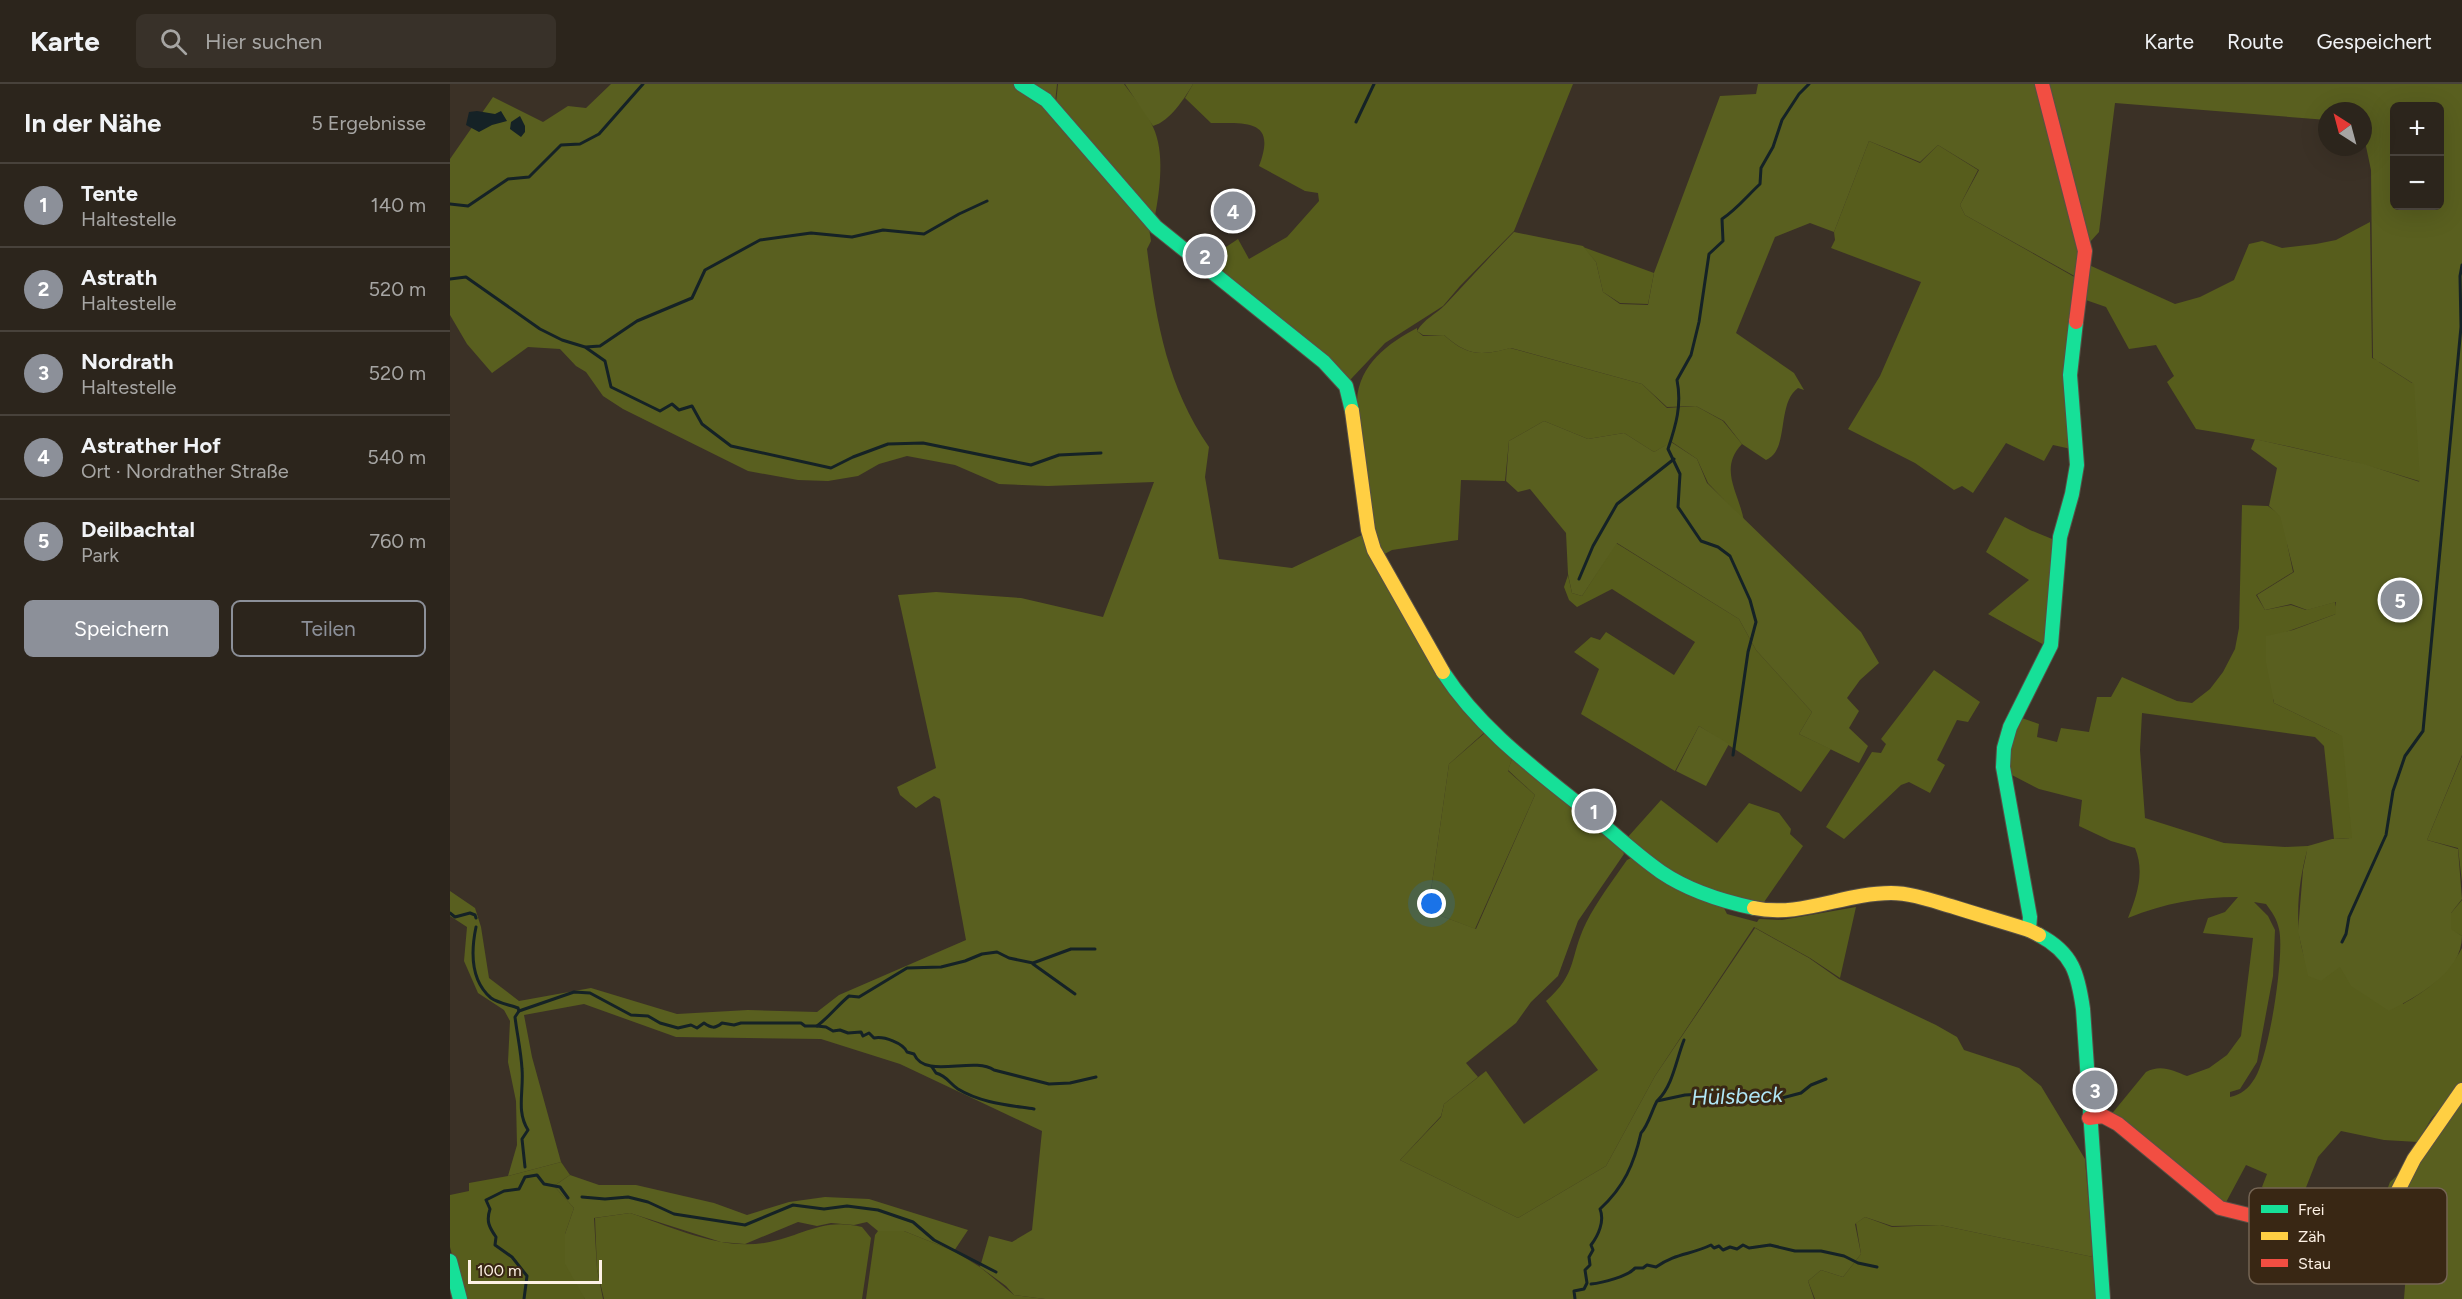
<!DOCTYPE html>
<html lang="de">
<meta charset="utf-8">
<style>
:root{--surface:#2c251c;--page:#383129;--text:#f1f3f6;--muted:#a6a5a3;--line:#48423b;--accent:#8c9099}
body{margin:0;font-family:Figtree,sans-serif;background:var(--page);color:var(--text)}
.controls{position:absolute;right:18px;top:18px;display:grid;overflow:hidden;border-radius:9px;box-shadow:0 6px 24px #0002}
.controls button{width:54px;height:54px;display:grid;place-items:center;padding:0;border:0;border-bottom:2px solid var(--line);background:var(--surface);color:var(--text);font:30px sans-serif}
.compass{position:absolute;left:1868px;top:18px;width:54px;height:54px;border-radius:50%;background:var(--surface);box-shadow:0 6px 24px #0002;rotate:324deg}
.scale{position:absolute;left:18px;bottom:15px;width:134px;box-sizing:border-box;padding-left:6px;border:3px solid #fdf1e5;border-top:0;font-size:16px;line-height:21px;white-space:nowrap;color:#fdf1e5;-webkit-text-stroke:4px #392714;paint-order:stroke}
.you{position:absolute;left:982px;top:820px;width:21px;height:21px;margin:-15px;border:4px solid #fff;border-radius:50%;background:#1a73e8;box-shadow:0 0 0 9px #1a73e833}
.badge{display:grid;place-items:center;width:39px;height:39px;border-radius:50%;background:var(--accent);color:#fff;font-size:20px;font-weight:700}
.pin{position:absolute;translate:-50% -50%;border:3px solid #fff;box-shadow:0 2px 6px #0006}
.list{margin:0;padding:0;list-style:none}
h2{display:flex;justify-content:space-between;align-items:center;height:78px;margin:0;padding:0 24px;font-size:26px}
h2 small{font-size:20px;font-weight:400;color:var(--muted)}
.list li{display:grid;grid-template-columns:39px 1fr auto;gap:18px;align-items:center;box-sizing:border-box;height:84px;padding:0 24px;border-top:2px solid var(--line)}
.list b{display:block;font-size:22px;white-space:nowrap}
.list p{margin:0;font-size:20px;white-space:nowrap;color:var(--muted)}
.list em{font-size:20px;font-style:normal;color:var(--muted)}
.actions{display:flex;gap:12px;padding:18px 24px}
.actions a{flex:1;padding:14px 0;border:2px solid var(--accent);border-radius:9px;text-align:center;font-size:21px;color:var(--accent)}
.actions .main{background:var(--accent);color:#fff}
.icon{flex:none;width:33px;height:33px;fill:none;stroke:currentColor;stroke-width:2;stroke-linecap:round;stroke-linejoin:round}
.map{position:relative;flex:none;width:2012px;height:1215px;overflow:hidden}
header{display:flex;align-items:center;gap:36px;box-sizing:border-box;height:84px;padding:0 30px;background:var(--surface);border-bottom:2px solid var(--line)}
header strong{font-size:28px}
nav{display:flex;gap:33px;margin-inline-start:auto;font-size:21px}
.search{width:420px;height:54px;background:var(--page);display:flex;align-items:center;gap:15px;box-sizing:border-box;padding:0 21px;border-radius:9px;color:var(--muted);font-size:22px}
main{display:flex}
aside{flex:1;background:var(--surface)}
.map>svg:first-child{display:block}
.green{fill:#575d1c;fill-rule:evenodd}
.forest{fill:#595f1f;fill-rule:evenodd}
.water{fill:#152226}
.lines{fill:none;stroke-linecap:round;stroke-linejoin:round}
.stream{stroke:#152226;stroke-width:3}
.fast-casing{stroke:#585046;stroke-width:16}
.slow-casing{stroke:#585046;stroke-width:16}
.jam-casing{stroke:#585046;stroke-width:16}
.fast{stroke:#16e098;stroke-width:14}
.slow{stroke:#ffcf43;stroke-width:14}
.jam{stroke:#f24e42;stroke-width:14}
.labels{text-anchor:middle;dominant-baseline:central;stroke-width:6;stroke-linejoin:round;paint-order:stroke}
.water-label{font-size:22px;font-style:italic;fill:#b0e6f6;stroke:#392714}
.key{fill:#392714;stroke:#746453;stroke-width:1.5}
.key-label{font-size:16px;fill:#fdf1e5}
</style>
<header>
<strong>Karte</strong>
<div class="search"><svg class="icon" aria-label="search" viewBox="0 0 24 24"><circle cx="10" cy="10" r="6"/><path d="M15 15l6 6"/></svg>Hier suchen</div>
<nav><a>Karte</a><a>Route</a><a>Gespeichert</a></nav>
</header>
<main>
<aside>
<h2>In der Nähe<small>5 Ergebnisse</small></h2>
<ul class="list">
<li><span class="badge">1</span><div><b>Tente</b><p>Haltestelle</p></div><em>140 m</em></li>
<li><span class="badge">2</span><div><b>Astrath</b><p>Haltestelle</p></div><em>520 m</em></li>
<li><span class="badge">3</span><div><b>Nordrath</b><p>Haltestelle</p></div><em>520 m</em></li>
<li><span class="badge">4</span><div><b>Astrather Hof</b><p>Ort · Nordrather Straße</p></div><em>540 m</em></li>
<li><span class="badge">5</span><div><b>Deilbachtal</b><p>Park</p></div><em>760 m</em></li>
</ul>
<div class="actions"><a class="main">Speichern</a><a>Teilen</a></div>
</aside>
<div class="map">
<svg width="2012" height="1215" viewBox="0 0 2012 1215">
<rect width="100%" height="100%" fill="#3b3126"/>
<g class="green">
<path d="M608,0H674C684,14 697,28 703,43C715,68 710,106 705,132L606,19Z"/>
<path d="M743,0H1123L1064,147L1010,202L993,222L935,259L901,295L897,296L755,177L788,155L799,175L837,153L869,117L868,109L855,107L809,82C827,35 797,39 761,39L735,14Z"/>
<path d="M2012,0L1963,767L1951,911L1953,920C1978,906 1998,890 2012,864V999L1981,1035L1968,1058L1934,1056L1891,1047L1868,1073L1842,1139L1816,1134L1823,1108L1812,1103L1817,1090L1796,1081L1774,1122L1660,1032L1696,988C1710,980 1723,986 1737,992L1759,984L1777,971L1791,952L1803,854L1753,849L1758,834L1775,828L1788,813C1748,813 1715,819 1678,834C1687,811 1695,788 1685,764L1661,757L1629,742L1632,716L1589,705L1558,689L1557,678L1569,633L1589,640L1587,653L1607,658L1611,644L1639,648L1647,613H1661L1672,593L1727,617L1742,619L1760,605L1773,588L1785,565L1789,544L1792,421L1818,422L1829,430L1970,412L1969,397C1896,374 1822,357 1746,345L1717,298L1724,292L1706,261L1679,265L1656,223L1633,215L1639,181L1725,220L1750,213L1784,196L1799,160L1812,157L1832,164L1866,160L1886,156L1920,138L1922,274L1927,276L1930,38L1913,27H1877L1660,3ZM1944,22H1990V122H1944ZM1929,278L1962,284L1963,299H1962ZM1837,459L1893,484L1887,527L1885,518L1856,526L1841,521L1815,526L1806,511L1843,488ZM1886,530L1855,549L1836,548ZM1823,615L1890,651L1824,619ZM1692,629L1865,653L1874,662L1884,755L1899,754L1900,760L1835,763L1774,759L1695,734L1690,666ZM1857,767L1854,871V872C1844,841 1848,799 1857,767ZM1804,818L1816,820C1822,828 1827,835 1829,845C1835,870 1819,972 1805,994C1799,1004 1791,1011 1780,1013V1008L1790,1005L1807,978L1823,892L1825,846L1818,832Z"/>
<polygon points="1419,57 1470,79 1488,61 1528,86 1510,121 1515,131 1628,195 1621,365 1603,361 1594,377 1556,359 1523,409 1512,402 1504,406 1465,379 1398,345 1430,292 1471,198 1381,164 1385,156 1384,148"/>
<polygon points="1133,163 1204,189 1198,220 1170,219 1153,208 1146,178"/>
<path d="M967,244V247L973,252L994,251C1017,272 1031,272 1060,264L1192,300L1217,324L1246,322L1273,337L1292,360C1268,385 1289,409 1294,437L1258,399L1247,375L1222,358L1204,368L1174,349L1138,355L1094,337L1059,357L1055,397L1011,396L1008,456L942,466L931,472L926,451L907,316C909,281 938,259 967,244Z"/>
<polygon points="1555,433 1580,446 1607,457 1596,562 1538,530 1579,496 1536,468"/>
<polygon points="1166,459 1289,535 1306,566 1362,628 1349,650 1381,665 1351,708 1249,642 1225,687 1131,630 1149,585 1124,568 1141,553 1150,556 1156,548 1224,591 1245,558 1162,505 1127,523 1119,516 1114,503 1118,491 1122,509 1132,512"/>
<polygon points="1484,586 1530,618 1518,638 1507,636 1487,676 1495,681 1480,709 1459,698 1451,701 1394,755 1376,743 1422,668 1431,669 1436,660 1431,655"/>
<polygon points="1036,648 1062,675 1058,687 1085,711 1025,845 978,827 999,680"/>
<polygon points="2012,672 2012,798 2008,764 1977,756"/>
<polygon points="1211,716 1267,759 1299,719 1329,729 1341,745 1340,750 1353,762 1312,821 1245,802 1216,785 1177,754"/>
<path d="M1183,773L1227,806L1274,824L1277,830L1307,838L1309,835L1332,836L1406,823L1390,894L1360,874L1304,843L1205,992L1156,1082L1068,1134L950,1076L991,1033L994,1020L1036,987L1074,1040L1148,986L1096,917C1128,889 1119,874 1136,839C1147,817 1163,796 1177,776Z"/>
<polygon points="2012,816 2012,852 2001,846 2001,829"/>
<polygon points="111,1078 120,1091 104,1102 124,1124 115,1150 135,1215 13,1215 0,1163 0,1111 19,1107 19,1099 58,1092"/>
<path d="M180,1129C222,1143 269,1166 314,1159C352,1153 371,1133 412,1143L421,1154L412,1215H154L147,1185L145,1134Z"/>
<polygon points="1415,1133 1442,1143 1490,1141 1643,1173 1647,1215 1365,1215 1358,1197 1371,1186 1393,1193 1411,1170 1406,1139"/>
<polygon points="428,1147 454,1147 504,1167 530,1183 564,1211 595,1215 416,1215 425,1151"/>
</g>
<g class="forest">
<path d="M161,0H607L605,19L699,144L701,157L697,165C706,237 717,302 759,363L755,393L769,475L842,484L912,451L1036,647L999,680L978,827L1026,845L1085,711L1058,686L1062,675L1171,763L1174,770L1128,837L1108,892L1081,918L1066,939L1016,979L1028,993L994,1020L991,1032L950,1076L1068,1134L1156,1082L1205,992L1305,844L1359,874L1389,895L1486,941L1507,953L1514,966L1569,984L1591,1002L1635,1075L1643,1173L1490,1141L1442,1142L1415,1133L1405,1140L1411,1170L1393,1193L1371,1186L1358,1197L1364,1215H595L564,1211L556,1202L530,1183L539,1152L562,1158L582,1146L592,1047L450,980L371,955L226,953L134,920L74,931L82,973L111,1078L58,1092L67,1061L66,1017L58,978L60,937L54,926L28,909L14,877L17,843L0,832V807L25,824L31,843L39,894L69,917L141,904L227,930L298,926L367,928L389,911L516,856L490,715L484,712L466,724L450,711L447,703L486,684L448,511L486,508L571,514L653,533L704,398L598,402L549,400L505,381L457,372L429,380L408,392L378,397L348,396L298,387L173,325L153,312L136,288L126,282L110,265L78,263L42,289L17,260L0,231V75L43,13L93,38L118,22L136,24Z"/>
<path d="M675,0H743C734,15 720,37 703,42Z"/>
<path d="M1308,0H2012V671L1977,756L2008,765L2012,815L2001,829V845L2012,852C2012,889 1967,912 1939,927L1901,902L1890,883L1871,897L1858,892L1848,847L1853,786L1858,762L1882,755L1902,754L1892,652L1824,619L1816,579V552L1843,546L1886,530V518L1857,526L1841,520L1815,526L1807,511L1844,488L1830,432L1819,422L1827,384L1801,365L1805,355L1914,380L1970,398L1964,300L1923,274L1921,86L1913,48V27H1877V36L1665,19L1649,148L1631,168L1628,194L1515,131L1510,121L1529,86L1488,61L1470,78L1419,57L1384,148L1360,139L1325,153L1286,249L1344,289L1354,306L1348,304C1326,320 1340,366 1316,376L1292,360L1274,337L1246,322L1217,323L1192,300L1061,264C1030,272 1018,272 994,251H973L967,247C974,235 986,230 995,221C1018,197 1040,172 1064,148L1133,162L1146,178L1153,208L1170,220L1198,221L1204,189L1270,12L1306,10ZM1944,22H1990V122H1944Z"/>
<polygon points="1094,337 1138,355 1174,349 1204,368 1221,358 1247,375 1257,399 1411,548 1429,579 1410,596 1397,614 1409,627 1399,644 1418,662 1409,679 1349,650 1362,628 1306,566 1289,535 1167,459 1132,512 1122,509 1118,490 1116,449 1080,405 1068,408 1056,397 1059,357"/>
<polygon points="1249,642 1279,660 1256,702 1226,687"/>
<polygon points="2012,1000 2012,1215 1954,1215 1958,1162 1935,1163 1922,1157 1922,1147 1940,1098 1952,1087 1982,1035"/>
<polygon points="120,1091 149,1101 186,1101 264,1119 297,1131 339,1118 375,1113 419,1115 518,1146 504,1167 454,1147 428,1147 417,1138 404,1141 381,1139 367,1142 348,1138 295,1160 271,1158 180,1129 144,1134 147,1185 153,1215 135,1215 115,1180 115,1150 124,1124 104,1102"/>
</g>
<g class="water">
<polygon points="27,27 45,30 51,27 57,37 42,41 29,48 16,41 19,28"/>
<polygon points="70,32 75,42 75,48 71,53 60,45 61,38"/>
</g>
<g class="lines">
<g class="stream">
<polyline points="906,38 924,0"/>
<polyline points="0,120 18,122 58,95 79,93 111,61 130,60 149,50 193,0"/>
<polyline points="0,195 16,193 90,245 112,256 135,263 155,277 161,303 210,327 222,320 229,326 242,322 252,340 281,362 381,384 403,373 438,360 473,359 581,381 609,371 651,369"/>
<polyline points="136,263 150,262 187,237 242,214 255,186 310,156 361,149 402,153 433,146 474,150 509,130 537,117"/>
<polyline points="1129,495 1143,462 1167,420 1224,375"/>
<path d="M1283,671L1298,568L1306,538L1300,516L1280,472L1268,463L1251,457L1228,423L1230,390L1218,365C1226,341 1232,321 1227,296L1241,271L1249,238L1259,170L1273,157L1272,135C1287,125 1297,112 1310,100L1311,84L1323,63L1332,36L1349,10L1359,0"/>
<polyline points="0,829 5,833 20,829 25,831 26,834"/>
<path d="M26,843C21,867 20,896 41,914C48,919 60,921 68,924L69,927L65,933C67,950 71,967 72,985C74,1007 66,1027 78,1046L72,1055L75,1083"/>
<polyline points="1892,858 1896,850 1899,833 1936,751 1943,707 1955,672 1973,647 2011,243 2010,192 2012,181"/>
<polyline points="583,880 625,910"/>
<path d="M69,927L124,908L140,909L181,931L198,932L210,939L228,944L241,941L247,944L254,939C261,944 265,945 272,939L284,941L291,939H351L355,942H367C379,933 387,922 399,912L409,913L457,884L491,883L515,877L532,870L547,868L559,874L583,879L621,865H645"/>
<path d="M367,942L376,943L383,947L390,946L398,949L411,948L413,952L419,949L424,954C434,952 453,959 457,968L464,970C475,996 523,972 544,986L599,1000L620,999L646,993"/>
<path d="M482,983L486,989C497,992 499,999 508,1005C531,1019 558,1021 584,1025"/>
<path d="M1208,1016C1223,1001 1226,976 1234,956"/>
<polyline points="132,1113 155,1115 178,1113 198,1118 224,1130 295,1141 343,1121 374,1125 397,1122 428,1126 463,1138 484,1156 546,1188"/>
<path d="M1141,1200C1152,1199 1179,1192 1185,1184H1193L1197,1181L1206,1183C1226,1169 1240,1171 1261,1161L1264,1164L1269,1162L1273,1166L1280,1163L1287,1165L1293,1161L1299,1164L1320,1161L1345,1167H1371L1394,1172L1408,1179L1427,1183"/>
<path d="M74,1215L77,1192L62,1173L45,1161L46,1153C39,1143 36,1137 40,1125L36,1116L54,1107L69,1105L75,1093L87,1091L94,1100L110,1103L118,1114"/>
<path d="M1125,1215L1124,1207L1134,1205L1137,1199L1135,1186L1140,1181L1139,1173L1143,1166L1141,1161C1148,1152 1155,1137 1150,1125C1174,1103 1184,1080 1191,1049C1198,1042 1202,1026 1207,1017L1235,1011L1290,1008L1314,1009L1332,1014L1351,1009L1361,1001L1376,995"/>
</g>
<defs>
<g id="fast">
<polyline points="571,0 596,16 706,143 874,278 896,302 902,327"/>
<path d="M993,588C1030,645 1085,685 1137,727C1161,747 1185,770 1211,788C1239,807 1271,817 1304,824"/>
<polyline points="1579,846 1580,833 1553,683 1554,664 1560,643 1601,561 1610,453 1622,410 1627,381 1620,291 1626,238"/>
<path d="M1589,851C1623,869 1628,890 1633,925L1653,1215"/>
<polyline points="0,1177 10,1215"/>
</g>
<g id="slow">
<polyline points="902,327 918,446 924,466 993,588"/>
<path d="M1304,824C1350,834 1394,809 1441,809C1462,809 1483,817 1504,823C1529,831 1554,838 1579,846L1589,851"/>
<polyline points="1847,1143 1910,1156 1926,1150 1964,1075 2012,1006"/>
</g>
<g id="jam">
<polyline points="1592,0 1635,167 1626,238"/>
<polyline points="1639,1034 1653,1032 1668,1040 1770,1124 1847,1143"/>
</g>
</defs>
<use href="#fast" class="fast-casing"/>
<use href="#slow" class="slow-casing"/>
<use href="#jam" class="jam-casing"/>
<use href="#fast" class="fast"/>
<use href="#slow" class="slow"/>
<use href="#jam" class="jam"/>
</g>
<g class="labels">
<g class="water-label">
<text transform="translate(1287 1012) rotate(-2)">Hülsbeck</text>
</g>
</g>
<rect x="1799" y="1104" width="198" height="96" rx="9" class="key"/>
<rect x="1811" y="1121" width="27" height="8" fill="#16e098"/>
<rect x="1811" y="1148" width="27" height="8" fill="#ffcf43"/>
<rect x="1811" y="1175" width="27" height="8" fill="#f24e42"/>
<g class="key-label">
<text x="1848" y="1131">Frei</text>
<text x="1848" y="1158">Zäh</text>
<text x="1848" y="1185">Stau</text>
</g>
</svg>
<div class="controls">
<button>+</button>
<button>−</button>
</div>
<svg class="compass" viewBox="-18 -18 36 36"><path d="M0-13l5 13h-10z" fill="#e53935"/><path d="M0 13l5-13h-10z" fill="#a6a5a3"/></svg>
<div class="scale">100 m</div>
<div class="you"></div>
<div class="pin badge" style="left:1144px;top:727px">1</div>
<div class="pin badge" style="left:755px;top:172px">2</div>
<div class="pin badge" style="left:1645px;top:1006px">3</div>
<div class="pin badge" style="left:783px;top:127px">4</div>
<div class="pin badge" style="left:1950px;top:516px">5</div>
</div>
</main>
